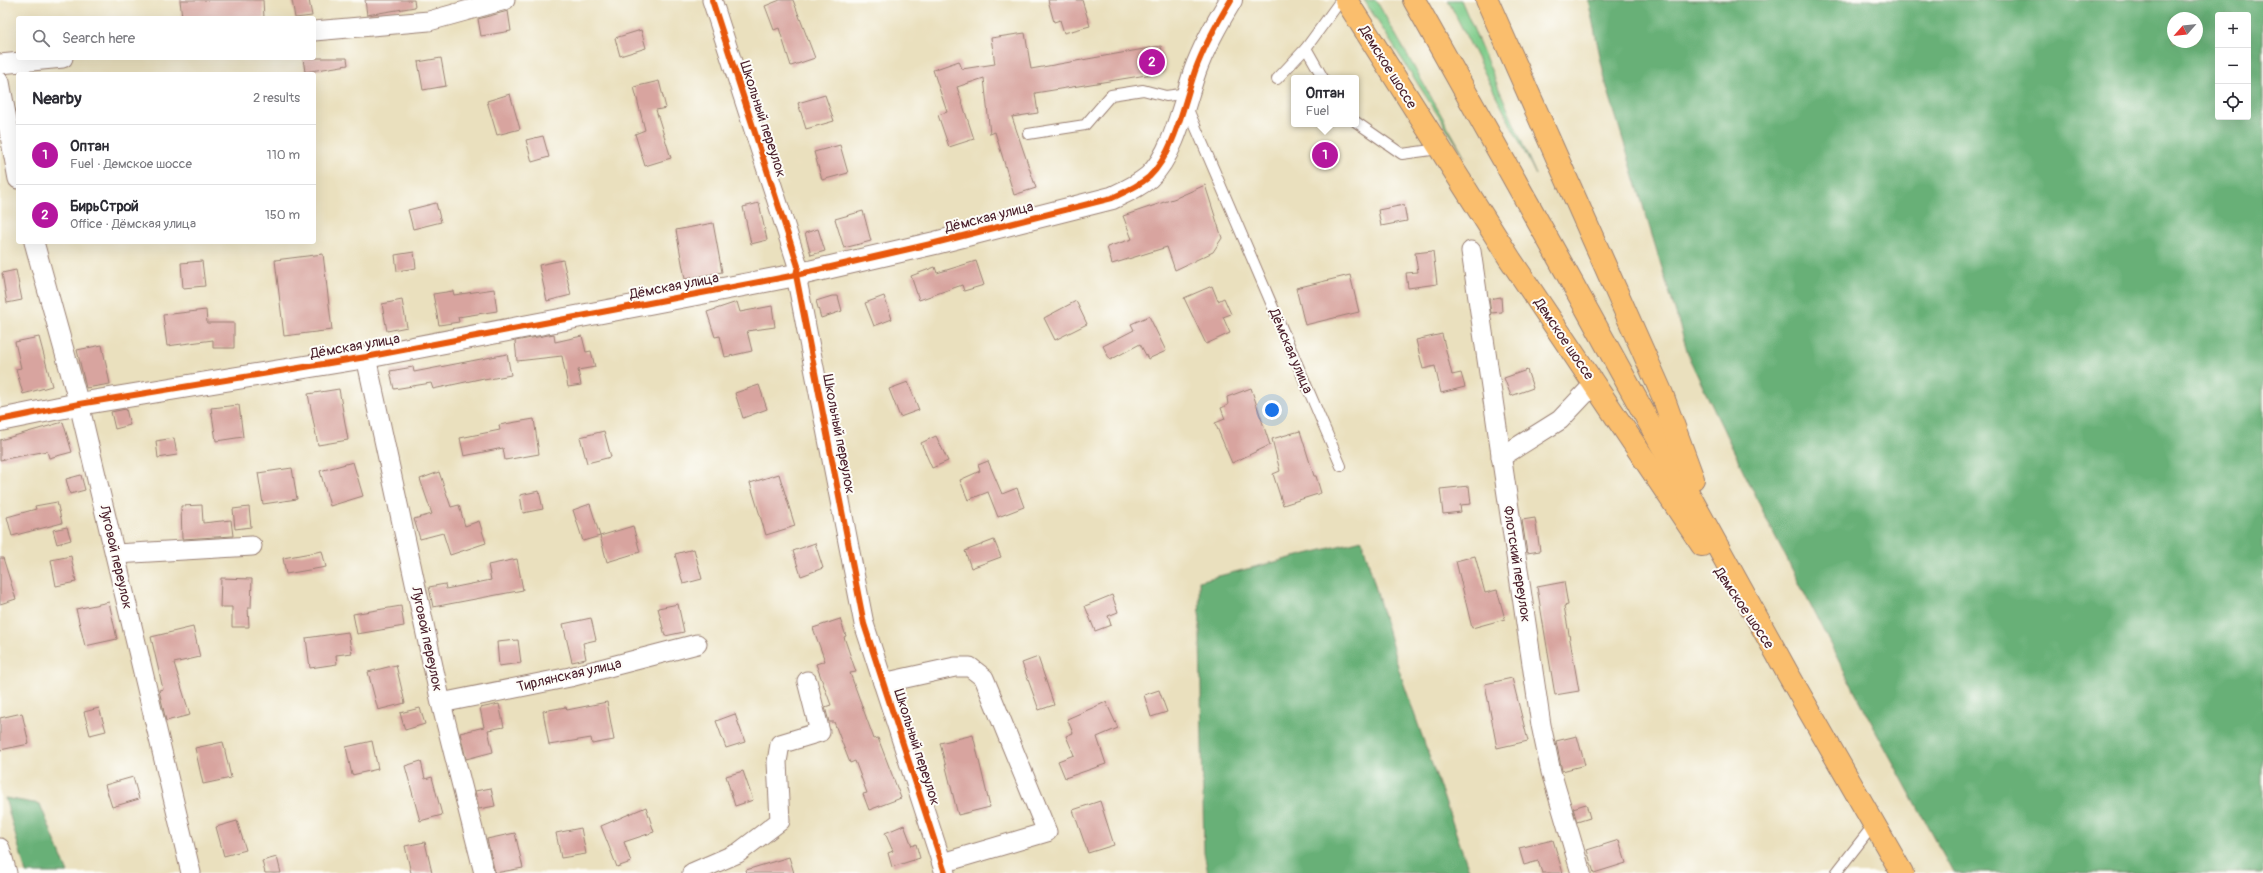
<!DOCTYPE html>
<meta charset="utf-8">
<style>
:root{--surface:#fff;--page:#f7f7f7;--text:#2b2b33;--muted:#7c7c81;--line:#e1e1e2;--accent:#b5179e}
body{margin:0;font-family:Pangolin,sans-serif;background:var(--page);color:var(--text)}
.controls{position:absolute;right:12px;top:12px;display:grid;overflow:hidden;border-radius:4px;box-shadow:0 4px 16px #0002}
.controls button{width:36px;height:36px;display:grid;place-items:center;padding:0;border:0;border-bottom:1px solid var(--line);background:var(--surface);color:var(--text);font:20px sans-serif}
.compass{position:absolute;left:2167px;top:12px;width:36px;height:36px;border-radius:50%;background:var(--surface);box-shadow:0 4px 16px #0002;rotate:243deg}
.you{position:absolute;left:1272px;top:410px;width:14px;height:14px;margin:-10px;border:3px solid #fff;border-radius:50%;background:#1a73e8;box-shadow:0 0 0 6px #1a73e833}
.badge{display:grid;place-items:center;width:26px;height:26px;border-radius:50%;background:var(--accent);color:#fff;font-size:13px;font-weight:700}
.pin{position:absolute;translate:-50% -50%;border:2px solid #fff;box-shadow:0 1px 4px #0006}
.popup{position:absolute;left:1291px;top:75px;width:68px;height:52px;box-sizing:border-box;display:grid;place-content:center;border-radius:4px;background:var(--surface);filter:drop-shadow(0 1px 3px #0005);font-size:13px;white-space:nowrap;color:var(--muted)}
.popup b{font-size:15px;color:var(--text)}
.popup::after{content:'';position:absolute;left:50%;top:100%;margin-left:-8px;border:8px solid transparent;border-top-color:var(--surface)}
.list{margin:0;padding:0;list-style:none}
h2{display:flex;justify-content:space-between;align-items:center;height:52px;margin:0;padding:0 16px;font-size:17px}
h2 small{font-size:13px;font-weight:400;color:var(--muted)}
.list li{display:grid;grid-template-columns:26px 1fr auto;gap:12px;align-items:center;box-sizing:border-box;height:60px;padding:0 16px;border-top:1px solid var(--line)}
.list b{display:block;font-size:15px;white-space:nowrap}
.list p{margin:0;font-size:13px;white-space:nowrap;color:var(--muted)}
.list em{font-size:13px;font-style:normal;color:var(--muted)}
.icon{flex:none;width:22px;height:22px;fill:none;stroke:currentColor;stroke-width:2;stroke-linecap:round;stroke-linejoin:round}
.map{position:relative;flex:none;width:2263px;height:873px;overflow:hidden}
.search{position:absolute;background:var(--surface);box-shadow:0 4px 16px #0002;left:16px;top:16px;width:300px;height:44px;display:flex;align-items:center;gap:10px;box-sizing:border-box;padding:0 14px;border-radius:4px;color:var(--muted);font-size:15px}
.panel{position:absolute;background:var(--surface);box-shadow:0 4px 16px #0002;left:16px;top:72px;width:300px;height:172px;border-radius:4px}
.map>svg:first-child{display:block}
.green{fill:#80cc8b;stroke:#65765b}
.forest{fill:#68b077;stroke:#596851;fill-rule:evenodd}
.building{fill:#d8a49f}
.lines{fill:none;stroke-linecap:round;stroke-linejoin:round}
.service-casing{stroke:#9a8074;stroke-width:12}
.minor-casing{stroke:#9a8074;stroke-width:21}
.tertiary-casing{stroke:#9a8074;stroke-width:24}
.primary-casing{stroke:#9a8074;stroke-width:24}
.service{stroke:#fff;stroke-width:10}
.minor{stroke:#fff;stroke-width:19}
.tertiary{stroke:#fff;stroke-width:22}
.primary{stroke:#fabe6d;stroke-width:22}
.cycleway-casing{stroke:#fdfcf7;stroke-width:8}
.cycleway{stroke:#e8590c;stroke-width:6}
.labels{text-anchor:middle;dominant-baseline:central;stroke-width:4;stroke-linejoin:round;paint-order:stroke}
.street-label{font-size:14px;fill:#4a1f2b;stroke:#fdfcf7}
</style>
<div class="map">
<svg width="2263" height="873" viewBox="0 0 2263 873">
<rect width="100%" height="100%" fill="#fdfcf7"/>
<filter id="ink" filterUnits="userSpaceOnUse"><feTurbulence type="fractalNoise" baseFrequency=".025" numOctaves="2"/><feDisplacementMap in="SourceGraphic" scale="8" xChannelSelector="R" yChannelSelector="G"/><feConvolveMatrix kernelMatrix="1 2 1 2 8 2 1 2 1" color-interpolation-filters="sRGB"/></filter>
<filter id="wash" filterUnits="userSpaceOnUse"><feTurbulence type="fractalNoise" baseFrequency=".012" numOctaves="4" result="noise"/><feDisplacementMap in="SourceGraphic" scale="16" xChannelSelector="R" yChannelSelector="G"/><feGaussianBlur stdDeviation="0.9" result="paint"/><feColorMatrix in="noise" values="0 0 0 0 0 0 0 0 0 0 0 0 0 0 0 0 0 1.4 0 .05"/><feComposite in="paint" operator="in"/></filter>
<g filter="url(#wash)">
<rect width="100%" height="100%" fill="#eae0be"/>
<g class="green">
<polygon points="1364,0 1376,0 1465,157"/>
<polygon points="1448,0 1461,0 1536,175"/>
</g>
<g class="forest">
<path d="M1588,0H2263V873H1953L1850,683L1769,524L1690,360L1606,84ZM2218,15H2248V117H2218ZM2173,18H2197V42H2173Z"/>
<polygon points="1362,540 1399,670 1470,873 1208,873 1204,853 1199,581"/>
<polygon points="5,798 40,804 68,873 26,873"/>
</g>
<g id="blocks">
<g class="building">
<polygon points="180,0 263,0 264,18 182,18"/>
<polygon points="292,0 309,0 312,16 295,18"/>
<polygon points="365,0 414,0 415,7 367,15"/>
<polygon points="780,0 793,0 815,58 791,66 779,28 774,30 765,6"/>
<polygon points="1048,0 1082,0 1090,26 1064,33 1060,20 1054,22"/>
<polygon points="508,11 511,31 481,36 478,19"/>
<polygon points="641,30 646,48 620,56 615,38"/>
<polygon points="1025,33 1031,69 1161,46 1165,72 1035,93 1038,113 1012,117 1036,188 1014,195 995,132 990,134 984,78 957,87 974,139 949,147 938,115 947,112 933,70 959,61 962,69 995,64 991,38"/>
<polygon points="303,58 347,58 348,65 305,72"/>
<polygon points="441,58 446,86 423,90 418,62"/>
<polygon points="659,81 666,108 656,110 671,158 645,166 635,134 645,130 634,87"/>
<polygon points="510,94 520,129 497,135 487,101"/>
<polygon points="825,95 834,121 806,129 798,103"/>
<polygon points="543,136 549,157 532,162 526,140"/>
<polygon points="840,145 848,173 822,180 814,152"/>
<polygon points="1205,185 1222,238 1213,252 1175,270 1167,247 1112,264 1107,247 1132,239 1123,216 1176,198"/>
<polygon points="436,203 441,222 413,229 408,210"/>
<polygon points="759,203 767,240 751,244 743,207"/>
<polygon points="1404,205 1407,221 1381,226 1378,210"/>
<polygon points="863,211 871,241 844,248 835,219"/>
<polygon points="713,223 722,272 685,279 676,230"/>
<polygon points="818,229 825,251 811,255 805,233"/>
<polygon points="1433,251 1437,284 1408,288 1406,273 1418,272 1415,253"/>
<polygon points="414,252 416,268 397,271 395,255"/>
<polygon points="323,254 332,330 284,336 275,260"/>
<polygon points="563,260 571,295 547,301 539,265"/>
<polygon points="202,261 205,286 183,288 181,263"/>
<polygon points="976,261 984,285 964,291 962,285 919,300 911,276 935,267 937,273"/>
<polygon points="16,270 22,300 7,303 2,273"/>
<polygon points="1350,275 1359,312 1305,325 1296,288"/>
<polygon points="1212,286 1218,301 1224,298 1231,314 1223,317 1230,333 1206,344 1184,298"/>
<polygon points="494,289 497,311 458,317 459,322 439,325 433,294 453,291 454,295"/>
<polygon points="832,296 838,296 842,311 821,318 816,301"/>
<polygon points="884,296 892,319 874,326 865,303"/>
<polygon points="1501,297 1502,312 1491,313 1489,299"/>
<polygon points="402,300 407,327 387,331 382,304"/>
<polygon points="1076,301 1087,324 1055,340 1044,318"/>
<polygon points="737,302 740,312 772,306 775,327 747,331 752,351 725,357 720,336 715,337 707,312"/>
<polygon points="206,310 207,323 234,323 234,348 213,348 213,340 167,346 163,315"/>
<polygon points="1149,316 1166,351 1148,359 1140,344 1110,360 1103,346 1134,330 1131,324"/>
<polygon points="554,334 555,342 582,336 586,352 591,351 595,367 578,370 581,385 568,387 562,356 517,361 515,341"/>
<polygon points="1442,334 1452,375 1461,373 1465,387 1441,393 1435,366 1423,369 1416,340"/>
<polygon points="39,337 52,386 23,394 16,369 21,368 15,342"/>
<polygon points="102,345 110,384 86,388 77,350"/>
<polygon points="507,354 511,375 484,380 484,378 433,389 431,383 394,389 390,371 413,367 414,372"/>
<polygon points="1527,370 1533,388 1511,396 1504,378"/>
<polygon points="908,382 919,410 900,417 889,389"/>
<polygon points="759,385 767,409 743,418 735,393"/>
<polygon points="1251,388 1270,445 1232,463 1215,423 1225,419 1221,408 1228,405 1227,397"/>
<polygon points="339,389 348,440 318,445 308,394"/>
<polygon points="239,405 243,437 216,441 211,408"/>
<polygon points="126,409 130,425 115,429 111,412"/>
<polygon points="534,419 539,454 505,460 503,448 464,456 460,438 500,430 499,425"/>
<polygon points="63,422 72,452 49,458 47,451 0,460 0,440"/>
<polygon points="604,431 611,457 587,463 580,437"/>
<polygon points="1300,431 1314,476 1316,476 1321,493 1283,505 1273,474 1280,471 1272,439"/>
<polygon points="936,436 948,461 932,468 921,443"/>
<polygon points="174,438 177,455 158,458 156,441"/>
<polygon points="988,461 1002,494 1017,488 1024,507 998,517 988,492 968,500 960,480 980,471 978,465"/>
<polygon points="353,462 363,496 330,506 320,471"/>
<polygon points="292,468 297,499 263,504 258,473"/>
<polygon points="439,472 451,507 459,505 465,526 479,521 486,543 450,555 443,533 420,539 414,519 432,514 420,479"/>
<polygon points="779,474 795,526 766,535 750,483"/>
<polygon points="81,475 85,490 70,494 66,479"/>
<polygon points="1469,486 1471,504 1460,505 1461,512 1443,514 1440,489"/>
<polygon points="539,491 543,509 523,513 520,495"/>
<polygon points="57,502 62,523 12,536 7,517 36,509 35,506"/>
<polygon points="590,504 600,536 583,541 573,510"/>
<polygon points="202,505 203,523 231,520 233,536 182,539 181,506"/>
<polygon points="249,507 251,527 235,529 233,509"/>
<polygon points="1535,518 1540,551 1527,553 1522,520"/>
<polygon points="633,526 640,552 607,562 600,536"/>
<polygon points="67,527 71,540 57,544 53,530"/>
<polygon points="994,540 1001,557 971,568 965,551"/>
<polygon points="815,543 823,568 801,576 793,551"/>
<polygon points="694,549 702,579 683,584 675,554"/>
<polygon points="322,551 326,567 286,574 283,558"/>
<polygon points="71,556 76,582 56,586 51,560"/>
<polygon points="1475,556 1485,593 1497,590 1505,619 1472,628 1456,561"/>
<polygon points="0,558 3,558 16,599 0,604"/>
<polygon points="517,559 523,590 433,607 429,587 445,584 446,589 491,580 488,565"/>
<polygon points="221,578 252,579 251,608 248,608 249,627 232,627 232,607 220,607"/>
<polygon points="1564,582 1568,605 1564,606 1579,691 1555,695 1537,587"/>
<polygon points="1112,595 1118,612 1108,616 1111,625 1095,631 1085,606"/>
<polygon points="109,602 117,639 85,646 76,609"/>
<polygon points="678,604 684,632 665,636 658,608"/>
<polygon points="401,606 404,626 357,634 353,614"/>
<polygon points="591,618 596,640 583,643 586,659 572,662 563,624"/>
<polygon points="840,619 846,636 844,637 856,672 850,673 874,739 878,738 901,798 869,810 863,794 867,793 855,761 850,763 834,722 829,722 825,707 831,705 816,664 825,661 813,628"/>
<polygon points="193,627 200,657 174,663 190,715 166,721 159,690 163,689 151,637"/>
<polygon points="348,632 352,653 336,655 337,664 310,668 306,638"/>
<polygon points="518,640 521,663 499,666 497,642"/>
<polygon points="1038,657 1054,705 1039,710 1022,663"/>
<polygon points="396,665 405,703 378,710 368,672"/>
<polygon points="1512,678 1528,741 1497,748 1485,684"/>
<polygon points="1159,690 1167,712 1151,717 1144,695"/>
<polygon points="607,702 614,740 592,744 591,738 549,745 543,711 566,707 567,710"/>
<polygon points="1106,702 1118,728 1097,737 1106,764 1065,778 1058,761 1074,755 1066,736 1073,733 1067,719"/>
<polygon points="499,704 504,727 488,730 493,752 466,759 460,733 484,727 480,708"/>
<polygon points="99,708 106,731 90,735 84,712"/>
<polygon points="420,708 425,724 405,730 400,713"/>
<polygon points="22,713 29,744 0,750 0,718"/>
<polygon points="735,714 745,742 726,748 716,721"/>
<polygon points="973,735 990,807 958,815 940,743"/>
<polygon points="1577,736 1585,765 1562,771 1556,741"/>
<polygon points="372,741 378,769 352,775 346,747"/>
<polygon points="223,742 231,778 203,784 195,748"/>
<polygon points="421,761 425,779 432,777 442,815 420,821 405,766"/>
<polygon points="743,771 753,800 735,806 726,776"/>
<polygon points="133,777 139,799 112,807 105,785"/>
<polygon points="491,788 495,806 479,809 475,791"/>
<polygon points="1100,801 1114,845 1088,853 1073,810"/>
<polygon points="1586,804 1590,818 1577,822 1573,808"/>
<polygon points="646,807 654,832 624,842 631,862 617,867 601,826"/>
<polygon points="237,821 246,850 224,856 216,827"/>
<polygon points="904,825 912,846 916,844 920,858 892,867 888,853 893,851 885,833"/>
<polygon points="581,828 586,854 561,858 556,833"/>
<polygon points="515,833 523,868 495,873 487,839"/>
<polygon points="1553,840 1563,873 1542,873 1538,861 1524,865 1519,848"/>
<polygon points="1619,840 1626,863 1594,873 1587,850"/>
<polygon points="425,842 432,873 411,873 405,846"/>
<polygon points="277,857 281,873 265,873 262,861"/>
<polygon points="789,857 794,873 747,873 746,870"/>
</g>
</g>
</g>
<g filter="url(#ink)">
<use href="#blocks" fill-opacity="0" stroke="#9a8074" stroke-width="1"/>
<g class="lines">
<defs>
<g id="service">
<polyline points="1306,48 1323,78"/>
<polyline points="1277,79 1306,48 1341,0"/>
<polyline points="1187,107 1341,466"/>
<polyline points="1356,122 1402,154 1439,149"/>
<polyline points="1028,134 1085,125 1111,95 1143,90 1166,96 1188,93"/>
<polyline points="1836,873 1875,823"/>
</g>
<g id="minor">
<polyline points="712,0 798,266 796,275 864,624 945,873"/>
<polyline points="314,31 429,21 505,0"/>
<polyline points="0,64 63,58"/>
<polyline points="0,82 18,179"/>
<polyline points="34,242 79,404 191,873"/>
<polyline points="1471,251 1541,725 1551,772 1581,873"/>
<polyline points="366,357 441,703 484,873"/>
<polyline points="1501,457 1560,420 1594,384"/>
<polyline points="116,554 252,546"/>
<polyline points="883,683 955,667 970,667 984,678 1047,832 942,863"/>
<polyline points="441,703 570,677 697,644"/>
<polyline points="0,848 7,873"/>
<polyline points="692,873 738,853 780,821 777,762 780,744 820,732 807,681"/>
</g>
<path id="tertiary" d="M0,420L79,404L366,357L796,275L935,243L1112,198C1125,192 1137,187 1149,177C1174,154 1184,103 1195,71C1204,46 1217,23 1231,0"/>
<g id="primary">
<polyline points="1346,0 1510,259 1702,545"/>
<polyline points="1414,0 1555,252 1788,674 1902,873"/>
<polyline points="1487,0 1662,394 1693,479"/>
</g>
</defs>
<use href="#service" class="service-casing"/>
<use href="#minor" class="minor-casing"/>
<use href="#tertiary" class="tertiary-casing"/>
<use href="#primary" class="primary-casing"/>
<use href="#service" class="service"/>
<use href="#minor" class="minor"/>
<use href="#tertiary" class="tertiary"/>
<use href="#primary" class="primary"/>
<defs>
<g id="cycleway">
<polyline points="712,0 798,266 796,275 864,624 945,873"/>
<path d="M0,420L79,404L366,357L796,275L935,243L1112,198C1125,192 1137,187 1149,177C1174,154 1184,103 1195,71C1204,46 1217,23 1231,0"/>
</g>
</defs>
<use href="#cycleway" class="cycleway-casing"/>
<use href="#cycleway" class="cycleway"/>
</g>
</g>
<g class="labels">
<g class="street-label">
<text transform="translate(1388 67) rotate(58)">Демское шоссе</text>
<text transform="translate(763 119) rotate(72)">Школьный переулок</text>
<text transform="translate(989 217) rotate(-14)">Дёмская улица</text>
<text transform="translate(674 286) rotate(-11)">Дёмская улица</text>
<text transform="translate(1564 339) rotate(56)">Демское шоссе</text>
<text transform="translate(355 346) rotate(-10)">Дёмская улица</text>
<text transform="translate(1291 351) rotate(67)">Дёмская улица</text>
<text transform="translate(839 434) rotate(79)">Школьный переулок</text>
<text transform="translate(116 557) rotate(77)">Луговой переулок</text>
<text transform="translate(1517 564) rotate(81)">Флотский переулок</text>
<text transform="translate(1744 608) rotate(56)">Демское шоссе</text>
<text transform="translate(427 639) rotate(78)">Луговой переулок</text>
<text transform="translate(569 675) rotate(-13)">Тирлянская улица</text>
<text transform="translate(917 747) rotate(72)">Школьный переулок</text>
</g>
</g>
</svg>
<div class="controls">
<button>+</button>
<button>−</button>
<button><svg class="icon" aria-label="locate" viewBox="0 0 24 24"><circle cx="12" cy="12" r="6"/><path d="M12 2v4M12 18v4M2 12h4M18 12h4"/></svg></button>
</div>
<svg class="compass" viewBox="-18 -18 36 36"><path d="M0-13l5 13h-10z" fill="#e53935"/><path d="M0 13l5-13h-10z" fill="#7c7c81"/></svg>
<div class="you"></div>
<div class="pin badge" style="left:1325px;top:155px">1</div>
<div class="popup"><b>Оптан</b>Fuel</div>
<div class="pin badge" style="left:1152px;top:62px">2</div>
<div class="search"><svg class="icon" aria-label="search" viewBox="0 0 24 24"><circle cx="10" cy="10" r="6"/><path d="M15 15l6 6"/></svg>Search here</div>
<section class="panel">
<h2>Nearby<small>2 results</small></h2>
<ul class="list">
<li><span class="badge">1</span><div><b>Оптан</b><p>Fuel · Демское шоссе</p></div><em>110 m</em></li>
<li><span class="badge">2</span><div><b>БирьСтрой</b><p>Office · Дёмская улица</p></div><em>150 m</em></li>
</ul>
</section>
</div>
